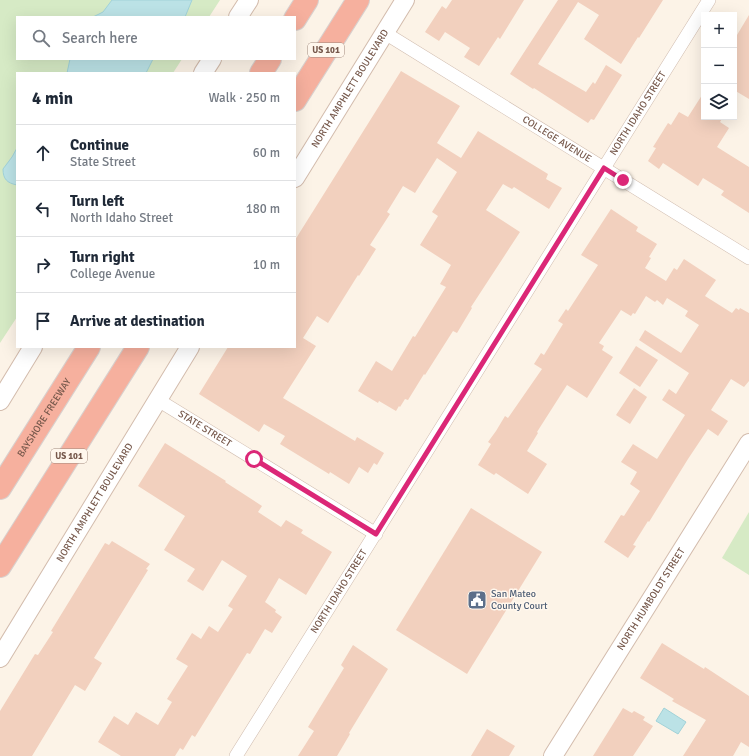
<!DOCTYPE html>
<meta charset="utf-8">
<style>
:root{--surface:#fff;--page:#f6f6f7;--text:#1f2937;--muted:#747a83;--line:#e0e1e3}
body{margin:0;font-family:Signika,sans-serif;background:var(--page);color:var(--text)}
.controls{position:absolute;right:12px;top:12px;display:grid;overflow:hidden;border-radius:0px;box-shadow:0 4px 16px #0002}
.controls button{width:36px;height:36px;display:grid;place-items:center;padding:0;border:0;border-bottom:1px solid var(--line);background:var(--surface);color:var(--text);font:20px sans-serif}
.stop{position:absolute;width:12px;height:12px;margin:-9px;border:3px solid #db2777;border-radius:50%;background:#fff}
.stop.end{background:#db2777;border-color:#fff;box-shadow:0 1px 4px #0008}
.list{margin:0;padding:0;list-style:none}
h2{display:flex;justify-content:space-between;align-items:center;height:52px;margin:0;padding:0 16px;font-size:17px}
h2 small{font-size:13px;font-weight:400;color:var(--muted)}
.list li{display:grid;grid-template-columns:26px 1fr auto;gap:12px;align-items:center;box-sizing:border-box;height:56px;padding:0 16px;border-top:1px solid var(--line)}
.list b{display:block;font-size:15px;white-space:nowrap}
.list p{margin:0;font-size:13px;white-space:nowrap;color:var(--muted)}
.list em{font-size:13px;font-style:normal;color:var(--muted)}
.icon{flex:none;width:22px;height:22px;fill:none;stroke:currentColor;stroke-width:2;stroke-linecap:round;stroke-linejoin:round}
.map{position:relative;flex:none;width:749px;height:756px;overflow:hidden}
.search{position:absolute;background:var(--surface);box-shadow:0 4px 16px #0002;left:16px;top:16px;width:280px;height:44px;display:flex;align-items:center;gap:10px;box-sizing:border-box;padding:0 14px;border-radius:0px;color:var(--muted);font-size:15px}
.panel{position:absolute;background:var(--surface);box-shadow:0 4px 16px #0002;left:16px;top:72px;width:280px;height:276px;border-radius:0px}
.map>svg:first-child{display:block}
.green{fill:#d6eac5}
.water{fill:#bbe2e6;stroke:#a1d2d8}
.building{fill:#f2d0be}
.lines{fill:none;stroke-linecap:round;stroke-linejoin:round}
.street-casing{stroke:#d0bcaf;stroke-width:14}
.secondary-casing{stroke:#d3bcad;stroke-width:20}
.highway-casing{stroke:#d9d0cd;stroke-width:24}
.street{stroke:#fff;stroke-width:13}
.secondary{stroke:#fff;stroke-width:18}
.highway{stroke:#f6b09e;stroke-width:22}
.route{stroke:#db2777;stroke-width:5}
.labels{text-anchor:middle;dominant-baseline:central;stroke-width:3;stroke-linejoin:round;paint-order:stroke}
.shield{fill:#fff7ed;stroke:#9f887c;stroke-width:1}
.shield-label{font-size:9px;font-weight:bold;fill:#76584b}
.street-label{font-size:10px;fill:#76584b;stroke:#fff7ed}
.service-label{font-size:10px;fill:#4e5e75;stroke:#fff7ed;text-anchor:start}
</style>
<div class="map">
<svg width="749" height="756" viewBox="0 0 749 756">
<rect width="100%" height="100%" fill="#fcf3e7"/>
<g class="green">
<polygon points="0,0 220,0 209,17 17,17 17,59 182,59 173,73 17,73 17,317 0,343"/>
<polygon points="749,512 749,575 722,558"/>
</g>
<g class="water">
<polygon points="112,0 192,0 185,17 93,17 103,12"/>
<polygon points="70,59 153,59 146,73 67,73"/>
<path d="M17,148V185C7,183 3,179 3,169L12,157Z"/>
<polygon points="664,708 686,722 678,734 656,721"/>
</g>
<g class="building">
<polygon points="452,0 524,0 500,39 498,37 479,66 464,57 470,48 445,32 439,41 425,32 442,6 446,9"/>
<polygon points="558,0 663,0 639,38 638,37 621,64 584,39 599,15 578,2 538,64 586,92 593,82 595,84 606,65 622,75 594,120 591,119 588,123 534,88 533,89 510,74"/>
<polygon points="749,15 749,99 734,90 734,40"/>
<polygon points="401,71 460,106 437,143 461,158 478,131 548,174 546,179 562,188 549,209 514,187 512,189 503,184 486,210 520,232 471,307 472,308 457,333 453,331 425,375 424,374 408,400 405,399 400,407 399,406 396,411 379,401 378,403 358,391 376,361 392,371 413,336 415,337 446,287 440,284 451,265 420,245 438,216 432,212 457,172 437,158 415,193 403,186 387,212 390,214 370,245 376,249 359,276 358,275 328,323 317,316 303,338 316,346 283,398 355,441 357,437 384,453 377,465 374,463 368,473 359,467 349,484 330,472 329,474 280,444 285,436 264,424 259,432 199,394 228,347 295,347 295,240"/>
<polygon points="704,92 704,117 723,117 720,122 729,128 717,147 749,167 749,213 721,195 724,191 703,178 698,186 663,163 659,169 648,161 656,148 653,147 668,123 671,125 679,112 688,117"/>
<polygon points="611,209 638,227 636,231 657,244 649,257 651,258 645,268 666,281 674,268 677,270 684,259 716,280 705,296 732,313 736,308 739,310 740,308 749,313 749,381 744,387 731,379 711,410 728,421 718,436 708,429 688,459 649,522 648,521 633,545 636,546 628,558 604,542 621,515 624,516 640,491 630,484 637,472 621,462 633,444 657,459 685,415 662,400 669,389 676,394 689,373 639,340 645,330 681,353 699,325 685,316 688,311 667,298 663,305 657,300 655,302 646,296 635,314 633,313 631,316 621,310 599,343 604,346 602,350 613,357 587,398 567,385 537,432 538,433 527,451 547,464 528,494 496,473 494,475 478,465 491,444 488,442 496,431 505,416 508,418 542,369 534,364 541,353 544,355 563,324 558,321 566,309 568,311 598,265 581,255"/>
<polygon points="636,346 658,360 640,387 619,373"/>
<polygon points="634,388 647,397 630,424 616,415"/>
<polygon points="165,443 226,481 225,482 262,506 258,512 281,527 286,520 303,530 301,533 332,552 306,595 279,578 265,602 276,610 275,612 282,617 272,633 265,629 250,654 247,653 195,737 192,735 183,750 180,748 175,756 121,756 98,742 114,716 128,725 136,712 158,725 172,702 167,699 188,666 176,659 192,633 201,639 209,626 218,632 233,609 228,606 247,576 222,560 203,591 187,581 195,569 164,550 185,516 138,486"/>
<polygon points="471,508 542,552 467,674 396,630"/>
<polygon points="112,541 150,564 146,569 148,570 94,658 102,663 85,691 75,685 32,756 0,756 0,711 35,654 38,655 53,632 51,631 105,543 109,545"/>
<polygon points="662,643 704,669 705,667 749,696 749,747 741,742 733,756 683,756 706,720 672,701 674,699 640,678"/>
<polygon points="353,645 388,669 349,733 350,734 337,756 298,756 314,731 308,727 344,668 341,665"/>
<polygon points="623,708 632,713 634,711 645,717 643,720 653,726 633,756 593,756"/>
<polygon points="487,729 515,746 509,756 471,756"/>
</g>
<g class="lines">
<defs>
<g id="street">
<path id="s1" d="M385,33L749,258"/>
<path id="s2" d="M158,400L376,534"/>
<path id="s3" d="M236,756L709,0"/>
</g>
<g id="secondary">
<polyline points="238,17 249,0"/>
<polyline points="203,73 212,59"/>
<path id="s4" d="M295,178L405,0"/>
<polyline points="0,401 33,347"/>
<path id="s5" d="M0,658L190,347"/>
<path id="s6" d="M553,756L749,443"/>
</g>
<g id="highway">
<polyline points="295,19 307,0"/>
<polyline points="261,73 270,59"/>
<polyline points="295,100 358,0"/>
<path id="s7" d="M0,488L89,347"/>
<polyline points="0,566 138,347"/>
</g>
</defs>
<use href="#street" class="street-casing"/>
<use href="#secondary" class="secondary-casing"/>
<use href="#highway" class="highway-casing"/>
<use href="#street" class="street"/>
<use href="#secondary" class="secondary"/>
<use href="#highway" class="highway"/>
</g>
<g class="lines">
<polyline class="route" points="254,459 376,534 604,168 623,180"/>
</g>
<defs>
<symbol id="civic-square" viewBox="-11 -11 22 22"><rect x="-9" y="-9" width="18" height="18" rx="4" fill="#5c6f8a" stroke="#fff7ed"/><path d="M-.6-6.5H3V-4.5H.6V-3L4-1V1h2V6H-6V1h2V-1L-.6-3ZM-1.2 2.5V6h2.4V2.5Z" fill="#fff"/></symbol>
</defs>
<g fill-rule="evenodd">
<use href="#civic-square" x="466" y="589" width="22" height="22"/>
</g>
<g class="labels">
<g class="shield">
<rect x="308" y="43" width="36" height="14" rx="3"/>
<rect x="51" y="449" width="36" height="14" rx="3"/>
</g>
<g class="shield-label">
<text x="326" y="50">US 101</text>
<text x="69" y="456">US 101</text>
</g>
<g class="street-label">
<text stroke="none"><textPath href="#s4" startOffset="105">NORTH AMPHLETT BOULEVARD</textPath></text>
<text stroke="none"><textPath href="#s3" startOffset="758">NORTH IDAHO STREET</textPath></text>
<text stroke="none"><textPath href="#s1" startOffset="202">COLLEGE AVENUE</textPath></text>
<text stroke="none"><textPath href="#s7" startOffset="83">BAYSHORE FREEWAY</textPath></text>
<text stroke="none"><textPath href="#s2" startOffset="55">STATE STREET</textPath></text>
<text stroke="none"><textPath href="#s5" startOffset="182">NORTH AMPHLETT BOULEVARD</textPath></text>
<text stroke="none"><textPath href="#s3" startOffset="194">NORTH IDAHO STREET</textPath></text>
<text stroke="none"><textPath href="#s6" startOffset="185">NORTH HUMBOLDT STREET</textPath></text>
</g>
<g class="service-label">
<text x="491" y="594">San Mateo<tspan x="491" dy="12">County Court</tspan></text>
</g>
</g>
</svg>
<div class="controls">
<button>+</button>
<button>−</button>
<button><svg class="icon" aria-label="layers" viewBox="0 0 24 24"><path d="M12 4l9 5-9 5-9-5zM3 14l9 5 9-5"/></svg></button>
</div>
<div class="stop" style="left:254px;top:459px"></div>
<div class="stop end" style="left:623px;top:180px"></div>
<div class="search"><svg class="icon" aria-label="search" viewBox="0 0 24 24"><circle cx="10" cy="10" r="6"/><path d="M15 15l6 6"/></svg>Search here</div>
<section class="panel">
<h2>4 min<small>Walk · 250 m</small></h2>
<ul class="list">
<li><svg class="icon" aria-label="ahead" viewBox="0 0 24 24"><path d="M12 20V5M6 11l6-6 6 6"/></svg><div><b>Continue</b><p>State Street</p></div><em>60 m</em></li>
<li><svg class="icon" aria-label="left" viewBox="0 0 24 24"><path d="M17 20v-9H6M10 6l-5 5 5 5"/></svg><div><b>Turn left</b><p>North Idaho Street</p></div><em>180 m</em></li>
<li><svg class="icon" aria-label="right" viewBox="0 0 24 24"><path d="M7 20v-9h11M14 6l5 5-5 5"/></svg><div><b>Turn right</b><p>College Avenue</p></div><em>10 m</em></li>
<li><svg class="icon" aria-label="arrive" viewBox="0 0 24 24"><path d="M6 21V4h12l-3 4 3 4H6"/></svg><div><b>Arrive at destination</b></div></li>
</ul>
</section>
</div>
